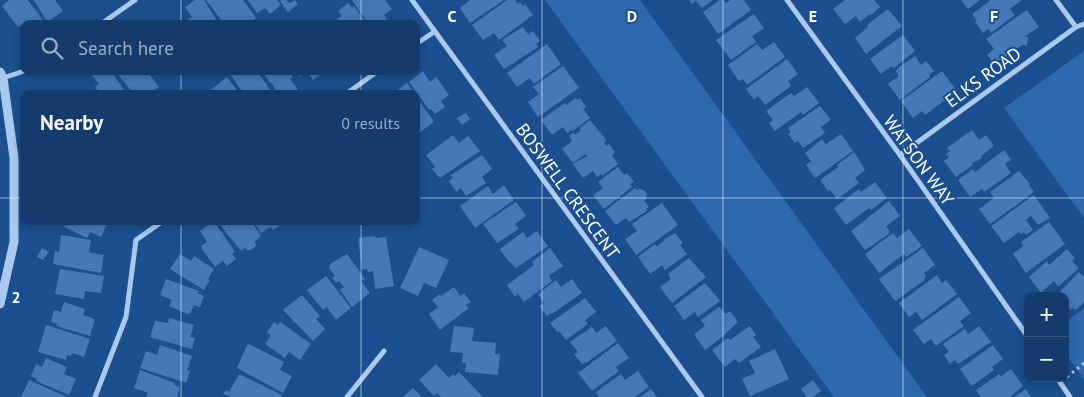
<!DOCTYPE html>
<meta charset="utf-8">
<style>
:root{--surface:#143b6b;--page:#1d4271;--text:#f1f3f6;--muted:#9dadc1;--line:#33557e}
body{margin:0;font-family:"PT Sans",sans-serif;background:var(--page);color:var(--text)}
.controls{position:absolute;right:15px;bottom:15px;display:grid;overflow:hidden;border-radius:10px;box-shadow:0 2px 8px #0003}
.controls button{width:45px;height:45px;display:grid;place-items:center;padding:0;border:0;border-bottom:1px solid var(--line);background:var(--surface);color:var(--text);font:25px sans-serif}
.list{margin:0;padding:0;list-style:none}
h2{display:flex;justify-content:space-between;align-items:center;height:65px;margin:0;padding:0 20px;font-size:21px}
h2 small{font-size:16px;font-weight:400;color:var(--muted)}
.icon{flex:none;width:28px;height:28px;fill:none;stroke:currentColor;stroke-width:2;stroke-linecap:round;stroke-linejoin:round}
.map{position:relative;flex:none;width:1084px;height:397px;overflow:hidden}
.search{position:absolute;background:var(--surface);box-shadow:0 2px 8px #0003;left:20px;top:20px;width:400px;height:55px;display:flex;align-items:center;gap:12px;box-sizing:border-box;padding:0 18px;border-radius:10px;color:var(--muted);font-size:19px}
.panel{position:absolute;background:var(--surface);box-shadow:0 2px 8px #0003;left:20px;top:90px;width:400px;height:135px;border-radius:10px}
.map>svg:first-child{display:block}
.green{fill:#2e69ad}
.building{fill:#4478b7}
.lines{fill:none;stroke-linecap:round;stroke-linejoin:round}
.path{stroke:#a9c9ee;stroke-width:3;stroke-dasharray:2.5 4;stroke-linecap:butt}
.minor{stroke:#a9c9ee;stroke-width:5}
.tertiary{stroke:#a9c9ee;stroke-width:9}
.grid{fill:none;stroke:#fff;stroke-width:1;stroke-opacity:0.55}
.labels{text-anchor:middle;dominant-baseline:central;stroke-width:4;stroke-linejoin:round;paint-order:stroke}
.street-label{font-size:18px;fill:#fff;stroke:#1b4f8f}
.grid-label{font-size:16px;text-anchor:middle;font-weight:bold;fill:#fff;stroke:#1b4f8f;stroke-width:4;stroke-linejoin:round;paint-order:stroke}
</style>
<div class="map">
<svg width="1084" height="397" viewBox="0 0 1084 397">
<rect width="100%" height="100%" fill="#1b4f8f"/>
<g class="green">
<polygon points="545,0 640,0 927,397 834,397"/>
<polygon points="1084,51 1084,218 1004,108"/>
<polygon points="1084,308 1084,379 1065,353 1065,322"/>
</g>
<g class="building">
<polygon points="9,0 28,0 45,23 24,23 18,27 2,6"/>
<polygon points="34,0 55,0 63,11 47,22"/>
<polygon points="195,0 204,0 219,24 188,24 186,21 192,17 185,7"/>
<polygon points="206,0 243,0 256,18 247,24 224,24"/>
<polygon points="248,0 277,0 281,5 270,14 265,8 257,13"/>
<polygon points="282,0 286,0 290,3 295,0 298,4 288,12 280,1"/>
<polygon points="352,0 385,0 392,9 384,15 390,24 368,24"/>
<polygon points="470,0 504,0 470,23 460,8"/>
<polygon points="507,0 515,0 518,4 520,2 523,6 525,4 533,15 499,40 494,33 483,40 472,25"/>
<polygon points="689,0 713,0 702,8 696,1 692,4"/>
<polygon points="720,0 724,0 726,3 730,0 744,0 751,10 718,34 703,12"/>
<polygon points="845,0 874,0 880,7 871,15 870,14 860,22 856,16 845,24 833,9"/>
<polygon points="961,0 980,0 968,9"/>
<polygon points="991,0 1022,0 1010,9 1015,15 991,33 988,29 983,33 975,22 977,21 972,14"/>
<polygon points="348,3 352,8 354,6 367,24 336,24 334,21 342,16 338,11"/>
<polygon points="888,9 902,26 866,54 855,38 868,27 867,25"/>
<polygon points="1027,10 1039,27 1024,37 1028,37 1027,46 1022,45 995,65 987,55 994,49 986,39"/>
<polygon points="754,14 764,28 752,36 756,42 731,60 716,40"/>
<polygon points="523,27 528,34 533,31 540,41 536,44 538,47 504,69 494,55 507,46 502,40"/>
<polygon points="903,35 915,51 894,68 892,66 881,74 870,59"/>
<polygon points="774,42 785,57 747,85 743,79 739,81 728,65 757,44 762,50"/>
<polygon points="547,44 561,64 534,84 530,78 517,87 507,73"/>
<polygon points="915,56 921,65 926,61 934,71 929,75 930,77 900,100 888,84 899,76 896,71 898,68"/>
<polygon points="787,59 798,74 788,81 791,86 765,105 758,96 754,100 746,89"/>
<polygon points="563,66 579,88 538,117 528,102 539,94 533,87"/>
<polygon points="95,71 111,71 127,94 96,94 94,91 97,89 95,86 99,84 91,74"/>
<polygon points="115,71 147,71 159,87 150,94 134,94"/>
<polygon points="234,71 257,71 273,94 244,94 230,74"/>
<polygon points="263,71 290,71 293,77 290,79 298,90 293,94 278,94 271,82 270,83 263,73"/>
<polygon points="296,71 325,71 313,80 306,71 300,77"/>
<polygon points="423,71 430,82 436,77 449,95 441,101 445,107 435,114 431,109 429,110 409,82"/>
<polygon points="942,71 957,91 925,115 922,111 913,118 901,101"/>
<polygon points="227,77 240,94 210,94 208,92"/>
<polygon points="407,83 415,94 392,94"/>
<polygon points="807,87 819,103 803,115 801,112 775,131 769,123 773,120 766,111 791,93 794,96"/>
<polygon points="416,96 434,122 416,135"/>
<polygon points="576,98 577,100 580,98 586,107 583,109 590,118 573,131 572,130 567,133 563,127 552,135 541,120 565,103 566,105"/>
<polygon points="820,106 831,120 821,127 825,133 803,148 798,141 795,143 788,134 791,132 788,128"/>
<polygon points="466,113 470,119 462,125 457,118"/>
<polygon points="590,120 604,137 606,141 604,143 606,146 609,144 615,152 612,155 618,164 602,176 601,174 597,177 593,171 583,178 573,164 587,156 586,154 573,163 562,149 572,141 569,136 574,132 575,135 581,130 580,128"/>
<polygon points="972,130 979,140 986,135 994,146 981,156 982,158 972,163 973,165 956,177 944,161 949,157 946,154 950,151 947,148"/>
<polygon points="841,134 853,151 815,178 806,165 811,161 805,153 822,139 826,144"/>
<polygon points="453,135 459,143 468,136 480,151 440,178 432,169 435,167 426,155"/>
<polygon points="1004,150 1011,160 1005,164 1011,173 987,190 984,192 982,189 970,197 958,180 973,169 975,172"/>
<polygon points="854,152 865,170 855,178 859,183 837,199 830,190 828,191 820,180 838,167 837,165"/>
<polygon points="482,155 492,169 482,177 486,183 466,196 461,188 456,192 449,181 453,178 451,175"/>
<polygon points="618,167 624,175 627,173 634,182 630,184 632,187 604,209 593,195 603,188 598,182"/>
<polygon points="1019,171 1030,184 1029,185 1034,192 990,224 979,209 994,198 990,192"/>
<polygon points="875,182 887,198 871,210 869,208 846,225 834,208 859,189 861,192"/>
<polygon points="504,185 514,200 475,228 460,206 488,186 493,194"/>
<polygon points="635,188 637,190 639,189 644,190 647,194 646,199 644,200 649,207 646,209 647,211 629,222 626,218 616,225 605,211"/>
<polygon points="1034,195 1050,218 1038,225 1031,216 1026,220 1033,230 1026,235 1024,232 1021,234 1019,232 1004,243 991,226"/>
<polygon points="889,201 900,216 886,226 890,232 888,234 889,234 865,250 851,231"/>
<polygon points="516,202 526,216 515,224 519,229 497,243 483,224"/>
<polygon points="662,203 678,225 636,255 625,239 637,231 632,224"/>
<polygon points="66,221 108,221 101,237 90,232 87,238 64,227"/>
<polygon points="214,221 235,252 232,254 236,259 227,266 223,261 215,267 202,249 201,246 207,242 200,231"/>
<polygon points="217,221 251,221 261,236 255,241 256,246 251,250 247,250 245,248 241,251"/>
<polygon points="253,221 280,221 282,224 273,230 271,227 261,233"/>
<polygon points="1049,222 1065,244 1026,273 1013,254 1023,246 1021,242"/>
<polygon points="909,229 922,246 906,257 904,254 879,273 865,254 893,233 897,238"/>
<polygon points="537,231 548,246 516,268 510,262 509,262 500,250 501,248 523,232 527,238"/>
<polygon points="675,233 683,243 680,245 687,254 665,270 662,265 650,274 638,257 655,244 657,246 664,241 663,240"/>
<polygon points="61,235 91,240 89,252 87,252 104,255 101,273 53,264 55,251 59,252"/>
<polygon points="375,236 376,238 386,237 394,286 375,289 373,271 368,272 367,269 362,270 358,238"/>
<polygon points="419,247 449,260 436,288 424,283 418,296 400,288"/>
<polygon points="42,248 49,252 43,260 37,257"/>
<polygon points="550,248 563,266 549,276 552,281 524,302 518,294 515,297 507,285 534,265 532,262"/>
<polygon points="923,248 935,265 924,273 926,277 924,279 925,280 895,301 879,279"/>
<polygon points="1067,249 1075,258 1072,261 1079,268 1060,285 1058,286 1054,281 1041,293 1029,277 1047,261 1049,265"/>
<polygon points="180,254 191,261 194,256 214,269 208,279 210,280 204,290 170,269"/>
<polygon points="347,254 365,279 361,281 370,293 352,307 340,290 344,287 339,281 336,283 332,278 335,276 329,268 330,264"/>
<polygon points="689,258 706,277 672,303 660,287 671,279 668,274"/>
<polygon points="60,269 104,276 101,293 85,291 84,299 55,294"/>
<polygon points="1079,272 1084,277 1084,302 1077,309 1075,310 1072,308 1065,314 1065,296 1056,296"/>
<polygon points="937,275 942,283 946,280 957,294 922,320 916,312 909,317 899,303"/>
<polygon points="326,276 351,308 336,320 327,307 323,310 307,290"/>
<polygon points="166,279 199,291 198,293 204,296 200,307 194,305 190,314 187,314 169,306 172,300 160,295"/>
<polygon points="572,279 582,293 552,314 551,313 547,316 539,306 544,303 538,294 556,280 561,287"/>
<polygon points="705,283 720,301 698,317 695,312 684,320 674,306"/>
<polygon points="454,287 460,296 464,293 471,302 466,305 469,308 440,330 429,314 438,307 432,300 440,294 441,296"/>
<polygon points="302,295 320,316 316,319 325,329 313,341 283,310"/>
<polygon points="959,297 971,313 960,321 964,326 936,346 931,339 924,344 913,330"/>
<polygon points="585,298 596,312 585,320 588,324 566,340 559,331 557,332 550,323"/>
<polygon points="64,302 85,309 83,315 95,319 90,336 56,326 57,324 51,322 54,310 61,312"/>
<polygon points="719,307 726,314 730,311 738,322 726,333 726,334 705,350 694,334 705,326 701,320"/>
<polygon points="169,318 194,325 190,337 195,338 192,349 150,337 155,321 168,323"/>
<polygon points="274,322 278,325 280,322 311,344 300,360 289,352 285,358 265,344 271,335 267,332"/>
<polygon points="46,325 90,339 84,357 72,353 71,356 67,355 66,360 38,352"/>
<polygon points="454,326 474,328 472,341 496,343 495,354 500,354 498,375 465,372 466,363 462,363 463,353 450,352"/>
<polygon points="606,326 617,341 586,363 585,362 582,364 574,354 578,352 570,342 589,329 592,327 596,333"/>
<polygon points="750,326 756,335 753,337 761,347 739,363 735,359 725,367 712,350 728,338 730,340"/>
<polygon points="979,326 991,342 958,364 955,360 950,364 944,355 949,352 943,344 965,329 968,334"/>
<polygon points="618,343 629,358 616,367 619,371 592,391 578,373"/>
<polygon points="249,344 284,362 280,370 292,376 283,393 237,368 247,345"/>
<polygon points="160,345 192,356 187,370 190,371 186,383 140,368 146,351 157,355"/>
<polygon points="993,345 1003,359 992,367 994,370 991,372 972,386 960,369"/>
<polygon points="775,349 789,379 750,396 742,379 755,373 749,361"/>
<polygon points="46,358 67,367 64,374 76,379 69,395 36,381 37,379 31,376 36,364 42,367"/>
<polygon points="436,364 449,378 453,374 455,376 459,372 483,397 441,397 437,393 434,396 419,380"/>
<polygon points="1011,369 1023,386 1010,397 981,397 976,390 999,374 1001,376"/>
<polygon points="140,370 175,383 174,385 180,387 177,397 146,397 148,393 134,388"/>
<polygon points="638,371 649,387 635,397 599,397 596,392 621,374 625,380"/>
<polygon points="239,374 282,395 281,397 232,397 223,394 226,390 229,392"/>
<polygon points="29,380 67,397 21,397"/>
<polygon points="813,380 821,391 813,397 807,397 801,389"/>
<polygon points="413,388 422,397 403,397"/>
<polygon points="651,389 657,397 640,397"/>
<polygon points="1026,389 1031,397 1014,397"/>
</g>
<g class="lines">
<polyline class="path" points="1067,377 1084,363"/>
<g class="minor">
<polyline points="412,0 702,397"/>
<polyline points="787,0 900,155 1028,337"/>
<polyline points="1056,0 1076,27"/>
<polyline points="101,24 135,0"/>
<polyline points="416,44 434,32"/>
<polyline points="3,78 24,71"/>
<polyline points="346,94 378,71"/>
<polyline points="900,155 1076,27 1084,24"/>
<polyline points="1057,378 1070,397"/>
<polyline points="95,397 126,317 136,240 163,221"/>
<polyline points="347,397 384,351"/>
</g>
<polyline class="tertiary" points="0,72 3,78 14,158 14,242 0,304"/>
</g>
<path class="grid" d="M181,0V24M361,0V24M542,0V397M723,0V397M903,0V397M181,71V94M361,71V94M0,198H24M416,198H1084M181,221V397M361,221V397"/>
<g class="labels">
<g class="street-label">
<text transform="translate(983 77) rotate(-36)">ELKS ROAD</text>
<text transform="translate(919 160) rotate(54)">WATSON WAY</text>
<text transform="translate(568 191) rotate(54)">BOSWELL CRESCENT</text>
</g>
</g>
<g class="grid-label">
<text x="452" y="22">C</text>
<text x="632" y="22">D</text>
<text x="813" y="22">E</text>
<text x="994" y="22">F</text>
<text x="16" y="303">2</text>
</g>
</svg>
<div class="controls">
<button>+</button>
<button>−</button>
</div>
<div class="search"><svg class="icon" aria-label="search" viewBox="0 0 24 24"><circle cx="10" cy="10" r="6"/><path d="M15 15l6 6"/></svg>Search here</div>
<section class="panel">
<h2>Nearby<small>0 results</small></h2>
<ul class="list">
</ul>
</section>
</div>
